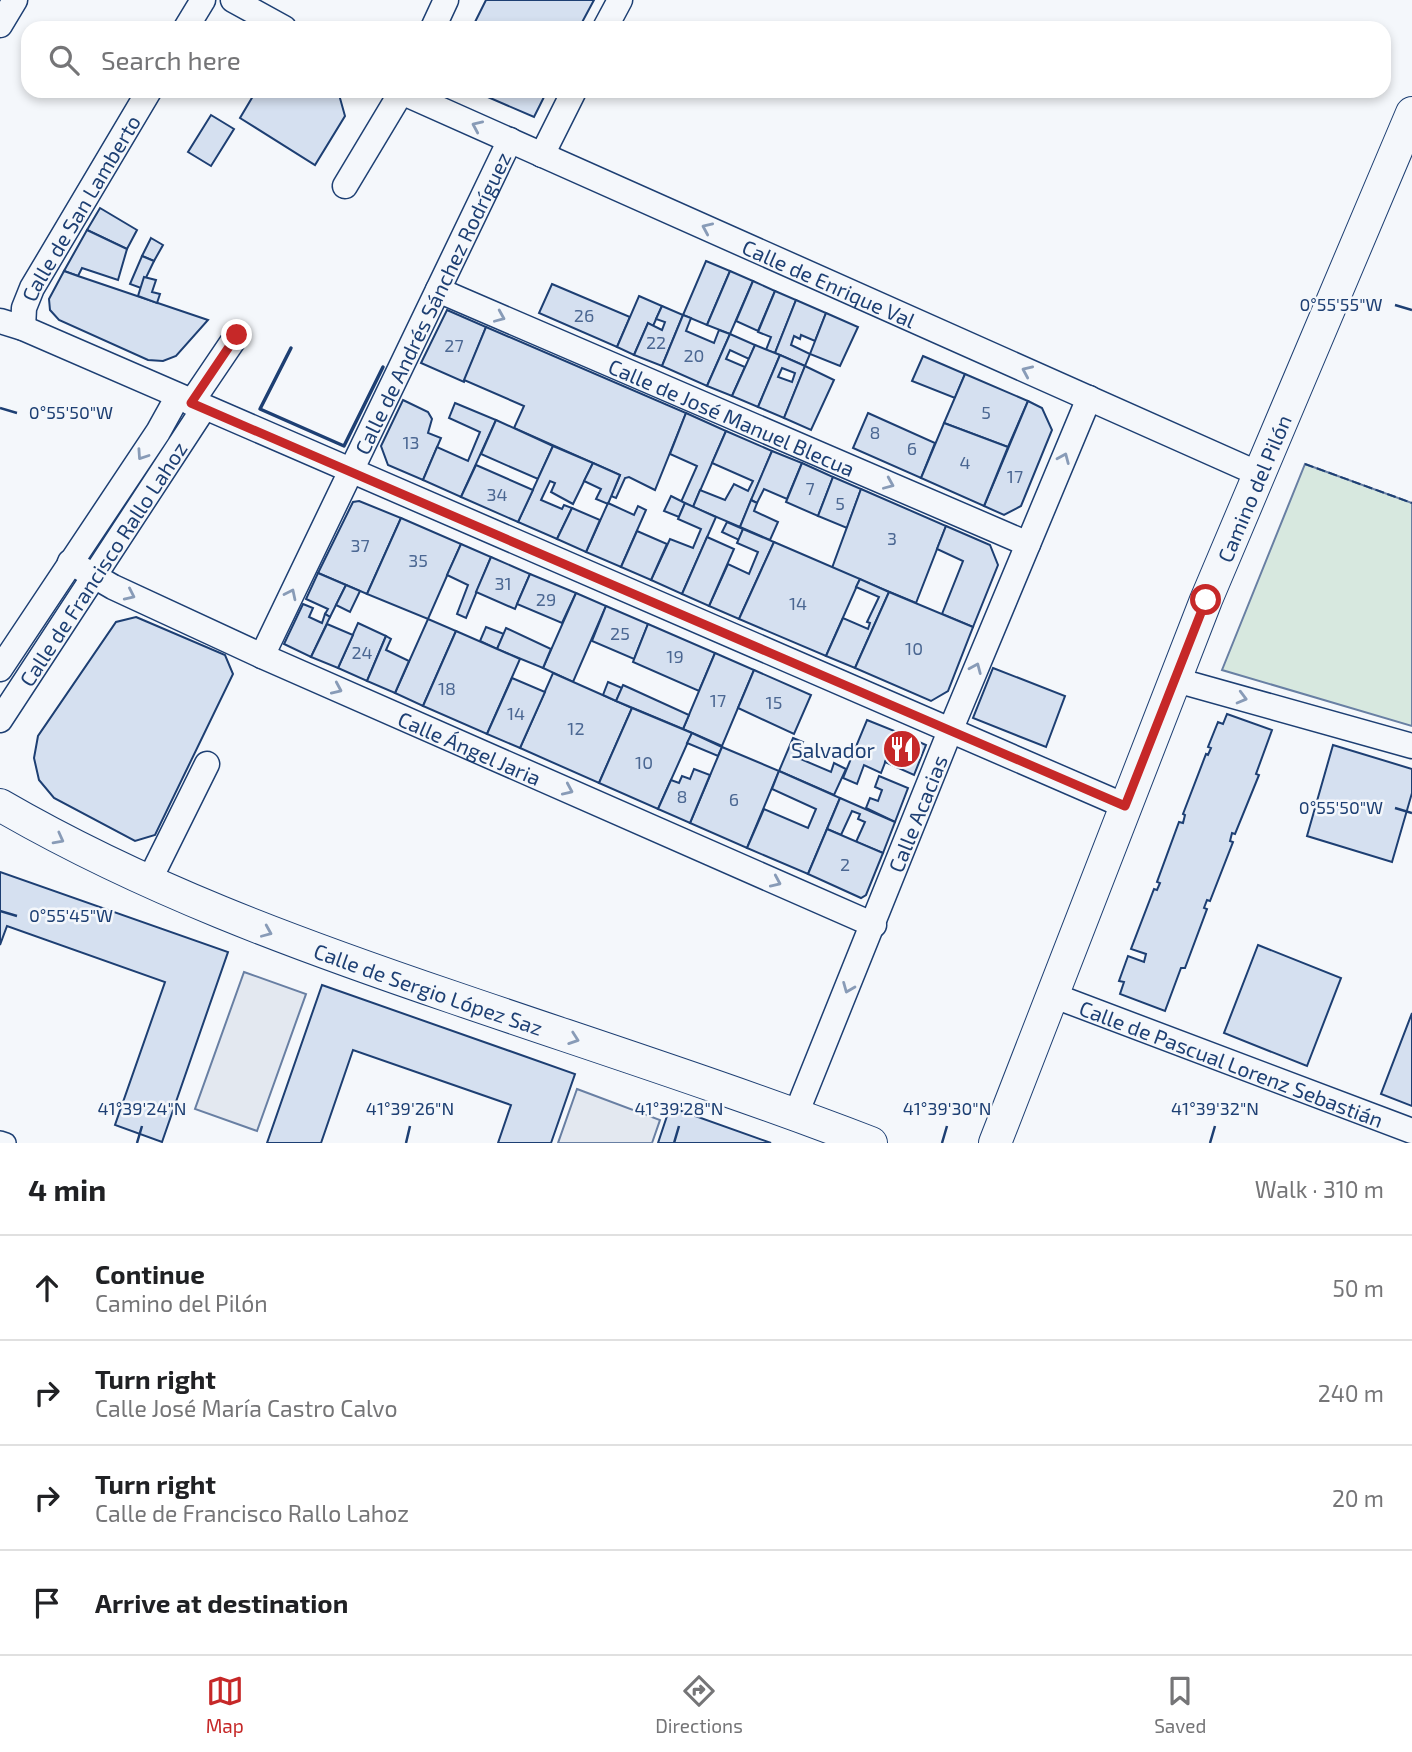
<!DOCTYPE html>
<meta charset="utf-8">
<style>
:root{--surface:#fff;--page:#f6f6f6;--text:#202124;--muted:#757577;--line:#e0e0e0;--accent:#c62828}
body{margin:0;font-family:"Exo 2",sans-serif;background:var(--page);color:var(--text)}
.stop{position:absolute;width:21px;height:21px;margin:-16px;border:5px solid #c62828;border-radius:50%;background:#fff}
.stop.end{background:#c62828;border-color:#fff;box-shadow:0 2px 7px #0008}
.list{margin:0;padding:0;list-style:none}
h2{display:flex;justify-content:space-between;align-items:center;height:91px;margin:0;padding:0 28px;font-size:30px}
h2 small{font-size:23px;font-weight:400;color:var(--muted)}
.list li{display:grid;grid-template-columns:46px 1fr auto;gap:21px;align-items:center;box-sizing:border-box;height:105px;padding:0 28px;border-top:2px solid var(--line)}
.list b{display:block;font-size:26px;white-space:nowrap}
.list p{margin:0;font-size:23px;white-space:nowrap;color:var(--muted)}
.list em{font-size:23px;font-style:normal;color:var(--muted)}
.icon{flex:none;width:38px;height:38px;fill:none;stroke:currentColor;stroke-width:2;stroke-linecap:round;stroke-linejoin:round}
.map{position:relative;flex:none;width:1412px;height:1143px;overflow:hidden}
.search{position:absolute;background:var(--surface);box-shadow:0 4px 10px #0003;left:21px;right:21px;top:21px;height:77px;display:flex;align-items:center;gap:18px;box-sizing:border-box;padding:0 24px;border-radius:21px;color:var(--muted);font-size:26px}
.sheet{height:511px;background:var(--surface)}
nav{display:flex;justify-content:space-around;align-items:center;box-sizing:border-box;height:98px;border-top:2px solid var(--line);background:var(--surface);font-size:19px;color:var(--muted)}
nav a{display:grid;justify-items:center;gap:4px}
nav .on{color:var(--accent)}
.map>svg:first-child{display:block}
.green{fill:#d7e8df;stroke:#687fa3;stroke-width:2}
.parking{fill:#e3e8f0;stroke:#687fa3;stroke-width:2}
.building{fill:#d5e0f0;stroke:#1d3f73;stroke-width:2;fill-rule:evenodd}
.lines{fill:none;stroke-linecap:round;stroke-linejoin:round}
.pedestrian-casing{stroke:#1d3f73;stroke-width:22}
.minor-casing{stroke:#1d3f73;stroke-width:27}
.tertiary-casing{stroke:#1d3f73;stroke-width:34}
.pedestrian{stroke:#f4f7fb;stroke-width:19}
.minor{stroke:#f4f7fb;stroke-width:24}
.tertiary{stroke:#f4f7fb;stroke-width:32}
.fence{stroke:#1d3f73;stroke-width:2;stroke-dasharray:9 3.5;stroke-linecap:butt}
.wall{stroke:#1d3f73;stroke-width:3.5}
.oneway{stroke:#889bb7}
.route{stroke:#c62828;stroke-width:9}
.ticks{fill:none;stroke:#1d3f73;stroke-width:2.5}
.labels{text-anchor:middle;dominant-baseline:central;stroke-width:5;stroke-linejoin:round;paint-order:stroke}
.number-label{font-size:18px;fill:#4b6792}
.street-label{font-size:21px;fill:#1d3f73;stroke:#f4f7fb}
.poi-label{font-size:21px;fill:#1d3f73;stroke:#f4f7fb;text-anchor:end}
.ticks-label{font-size:18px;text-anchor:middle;fill:#1d3f73;stroke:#f4f7fb;stroke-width:5;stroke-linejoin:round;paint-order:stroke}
</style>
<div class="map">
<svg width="1412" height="1143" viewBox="0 0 1412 1143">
<rect width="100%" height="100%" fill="#f4f7fb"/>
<polygon class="green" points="1305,464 1412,503 1412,726 1222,670"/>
<g class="parking">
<polygon points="244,972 306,994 257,1131 195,1109"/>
<polygon points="577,1089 660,1120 652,1143 558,1143"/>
</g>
<g class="building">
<polygon points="486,0 594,0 579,28 472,28"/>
<polygon points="256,91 338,91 345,116 315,165 240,118"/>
<polygon points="474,91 547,91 534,117"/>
<polygon points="211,115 234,129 211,166 188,152"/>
<polygon points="100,208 137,230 127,249 87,230"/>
<polygon points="87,230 127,249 118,280 82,268 78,276 64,271"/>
<polygon points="151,238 163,245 154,261 142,256"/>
<polygon points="142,256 154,261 141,288 130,284"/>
<polygon points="706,261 730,271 707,325 683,315"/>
<polygon points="64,271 78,276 208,320 176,356 163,361 148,360 59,320 50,310 49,299"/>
<polygon points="730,271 753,281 730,334 707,325"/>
<polygon points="144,277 156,280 152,292 160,294 157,303 138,296"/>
<polygon points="753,281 775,291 758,331 736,321"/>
<polygon points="552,284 630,317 617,347 539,313"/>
<polygon points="775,291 796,300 775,353 766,350 771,337 758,332"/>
<polygon points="639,296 662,306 653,326 648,323 634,355 617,347"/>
<polygon points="796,300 826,313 815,341 801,335 800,339 794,336 791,345 810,354 805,366 775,353"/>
<polygon points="662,306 683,315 662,366 634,355 648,323 662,330 665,322 656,319"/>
<polygon points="447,310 486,327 464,382 421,363"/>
<polygon points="826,313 858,327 840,366 810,354"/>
<polygon points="683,315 691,318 686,331 714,343 719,330 730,334 707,386 662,366"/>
<polygon points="486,327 686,413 655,490 629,477 625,478 616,498 611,496 620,475 514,428 524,406 464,380"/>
<polygon points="730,334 755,345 749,359 730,350 726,359 745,367 732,396 707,386"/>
<polygon points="755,345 780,355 758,407 732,396"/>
<path d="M780,355L805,366L784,418L758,407ZM782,368L795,373L792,382L778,377Z"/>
<polygon points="923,356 965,374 955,398 912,381"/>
<polygon points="805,366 834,380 811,430 784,418"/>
<polygon points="965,374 1028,401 1008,447 944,423"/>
<polygon points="403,400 428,412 432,419 428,433 441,438 423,480 388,465 381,446"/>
<polygon points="1028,401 1042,408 1052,430 1021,506 1004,515 984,506"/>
<polygon points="455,403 496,420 461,497 423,480 437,447 468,461 480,432 449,418"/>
<polygon points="686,413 726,431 693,507 681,502 697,466 670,454"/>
<polygon points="868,413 935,443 921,478 853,448"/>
<polygon points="496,420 553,446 538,479 481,454"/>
<polygon points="944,423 1008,447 984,506 921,478"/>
<polygon points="726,431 772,451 740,527 693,507 700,490 725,500 734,484 748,491 753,481 712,463"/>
<polygon points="553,446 593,463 573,504 551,492 555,483 550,481 541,500 562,509 564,505 572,508 557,539 518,522"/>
<polygon points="772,451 802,463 787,499 764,489 757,503 751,500"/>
<polygon points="593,463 620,475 608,504 596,499 601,489 584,481"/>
<polygon points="802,463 833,477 818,516 786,502"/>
<polygon points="476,465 533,490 518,522 461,497"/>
<polygon points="833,477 861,489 847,528 818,516"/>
<polygon points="861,489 946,526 916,603 832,568"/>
<polygon points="671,496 685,503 679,517 664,511"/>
<polygon points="751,500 757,503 754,511 778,522 770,540 740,527"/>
<polygon points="359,501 401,518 367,594 318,573 353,502"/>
<polygon points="608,503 634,515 638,506 646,510 621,567 586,552"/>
<polygon points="685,503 716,517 682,594 651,580 670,539 693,548 701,529 678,519"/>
<polygon points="572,508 600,520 586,552 557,539"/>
<polygon points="401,518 461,544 428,619 367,594"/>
<polygon points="727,522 743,529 739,540 722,532"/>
<polygon points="946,526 990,545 998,565 973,627 942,614 963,561 937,549"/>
<polygon points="743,529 774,542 739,619 709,606 728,564 749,574 758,552 737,543"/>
<polygon points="637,531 667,544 651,580 621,567"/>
<polygon points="707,537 734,549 709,606 682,594"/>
<polygon points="774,542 860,579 826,656 739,619"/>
<polygon points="461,544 491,557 466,618 457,614 468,585 447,575"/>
<polygon points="491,557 530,574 515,609 476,592"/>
<polygon points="318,573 346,585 330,617 325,614 328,609 306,599"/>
<polygon points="530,574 576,593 562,623 517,604"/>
<polygon points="860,579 889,592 855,668 826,656 843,618 868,629 870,623 867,622 879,597 856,587"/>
<polygon points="346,585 360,591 350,612 336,605"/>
<polygon points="889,592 973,627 948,691 931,701 855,668"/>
<polygon points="576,593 606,606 573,682 543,668"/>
<polygon points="303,604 313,608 309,617 322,623 325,614 330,617 311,657 284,644"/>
<polygon points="606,606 648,624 634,659 592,641"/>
<polygon points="136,617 225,655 233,674 155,835 135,841 54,798 39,780 34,758 38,736 116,622"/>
<polygon points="428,619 456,631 423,706 395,693"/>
<polygon points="358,623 386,636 367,681 338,668"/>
<polygon points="327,624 353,635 338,668 311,657"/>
<polygon points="648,624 715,653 699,691 633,662"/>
<polygon points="486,627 504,634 497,649 480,641"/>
<polygon points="506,628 551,649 543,668 497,649"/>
<polygon points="456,631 520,659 487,734 423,706"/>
<polygon points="386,636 391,639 386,650 409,661 395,693 367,681"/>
<polygon points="715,653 754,670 722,746 683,729"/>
<polygon points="993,668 1065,696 1046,747 973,718"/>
<polygon points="754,670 811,695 794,734 738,708"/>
<polygon points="553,673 632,708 599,783 520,748"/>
<polygon points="512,678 545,692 520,748 487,734"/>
<polygon points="608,682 622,688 616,701 603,695"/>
<polygon points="623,685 689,715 683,729 616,701"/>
<polygon points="632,708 692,733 658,809 599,783"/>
<polygon points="1227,714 1272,730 1256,774 1259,775 1235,834 1232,833 1230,841 1233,842 1210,901 1207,900 1204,908 1207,909 1185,968 1181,968 1165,1011 1120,994 1124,982 1119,981 1128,956 1144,962 1146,954 1131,949 1154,889 1157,890 1160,883 1157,882 1179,822 1183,823 1185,815 1183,814 1206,754 1208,755 1211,748 1208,747 1218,722 1223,724"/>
<polygon points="867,720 897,732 881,773 864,765 857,784 843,778"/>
<polygon points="897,732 926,745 914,775 885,762"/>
<polygon points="692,733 722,747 718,756 687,743"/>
<polygon points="793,738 803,742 796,757 831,772 834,763 846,769 834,795 779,771"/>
<polygon points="1333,745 1412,769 1412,793 1392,862 1307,836"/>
<polygon points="722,747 779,771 747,848 690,823"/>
<polygon points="694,769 710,775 690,823 658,809 671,780 679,783 682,776 690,779"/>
<polygon points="779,771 840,798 808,874 747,848 764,809 808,828 816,809 772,789"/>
<polygon points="879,776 908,788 895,822 866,808 870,798 878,801 882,790 875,787"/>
<polygon points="840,798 895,822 883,853 856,842 865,822 858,819 860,814 852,811 841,835 827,829"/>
<polygon points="827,829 883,853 866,895 861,898 808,874"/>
<polygon points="0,872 228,952 162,1142 115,1125 165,982 7,926 0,945"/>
<polygon points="1258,945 1341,978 1307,1066 1224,1033"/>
<polygon points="322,985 575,1074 551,1143 498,1143 511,1105 353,1050 321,1143 267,1143"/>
<polygon points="1412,1013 1412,1106 1381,1094"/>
<polygon points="670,1107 771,1143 658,1143"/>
</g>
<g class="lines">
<defs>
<polyline id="pedestrian" points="0,1141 6,1143"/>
<g id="minor">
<polyline points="233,0 284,28"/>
<polyline points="0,25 15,0"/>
<polyline points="186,28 203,0"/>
<polyline points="433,28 446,0"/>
<polyline points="605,28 620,0"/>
<path id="s1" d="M399,91L1259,474"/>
<polyline points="542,155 574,91"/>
<polyline points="345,186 402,91"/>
<path id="s2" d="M438,290L1028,544"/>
<polyline points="0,321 23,328 1125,806"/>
<path id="s3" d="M23,328L24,308L32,288L149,91"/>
<polyline points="191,403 237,335"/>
<path id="s4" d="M70,562L113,587L262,656L874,925"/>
<path id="s5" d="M262,656L510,140"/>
<polyline points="0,669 158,432 178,396"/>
<polyline points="1176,680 1412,746"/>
<path id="s6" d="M0,720L204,408"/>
<polyline points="148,883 207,764"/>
<path id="s7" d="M1052,995L1412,1131"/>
<path id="s8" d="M796,1114L950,731L1089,398"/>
</g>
<g id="tertiary">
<path id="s9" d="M0,805C143,888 296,944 452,997C592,1045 733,1090 871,1143"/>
<path id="s10" d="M995,1143L1206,600L1412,113"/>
</g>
</defs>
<use href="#pedestrian" class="pedestrian-casing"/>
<use href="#minor" class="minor-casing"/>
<use href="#tertiary" class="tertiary-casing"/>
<use href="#pedestrian" class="pedestrian"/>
<use href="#minor" class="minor"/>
<use href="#tertiary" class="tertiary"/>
<polyline class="fence" points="1305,464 1412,503"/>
<polyline class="wall" points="291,348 260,409 344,446 383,367"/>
</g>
<defs><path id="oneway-chevron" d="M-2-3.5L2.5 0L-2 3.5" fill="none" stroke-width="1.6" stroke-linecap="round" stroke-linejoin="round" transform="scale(1.75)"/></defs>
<g class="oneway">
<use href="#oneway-chevron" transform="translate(477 126) rotate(-156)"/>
<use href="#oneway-chevron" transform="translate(707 228) rotate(-156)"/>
<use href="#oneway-chevron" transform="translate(500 317) rotate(23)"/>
<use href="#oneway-chevron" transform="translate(1027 371) rotate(-156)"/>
<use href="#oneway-chevron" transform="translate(142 455) rotate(124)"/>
<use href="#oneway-chevron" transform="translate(1064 458) rotate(-67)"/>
<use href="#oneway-chevron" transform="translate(889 484) rotate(23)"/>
<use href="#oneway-chevron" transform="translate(291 594) rotate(-64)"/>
<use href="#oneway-chevron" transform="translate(130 595) rotate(25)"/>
<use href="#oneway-chevron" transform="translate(976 668) rotate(-67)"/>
<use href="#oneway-chevron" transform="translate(337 689) rotate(24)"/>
<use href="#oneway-chevron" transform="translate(1242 698) rotate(15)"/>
<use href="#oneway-chevron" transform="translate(568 790) rotate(24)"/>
<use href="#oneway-chevron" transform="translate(59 839) rotate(28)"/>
<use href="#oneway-chevron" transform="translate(776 882) rotate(24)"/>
<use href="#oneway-chevron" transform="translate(267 932) rotate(23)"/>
<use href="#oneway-chevron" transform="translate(848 988) rotate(112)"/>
<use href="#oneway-chevron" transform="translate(574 1039) rotate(19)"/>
</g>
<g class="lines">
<polyline class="route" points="237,335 191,403 1125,806 1206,600"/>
</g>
<path class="ticks" d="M1395,305L1412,310M0,408L17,413M1395,808L1412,813M0,911L17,916M137,1143L142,1126M406,1143L410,1126M674,1143L679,1126M942,1143L947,1126M1210,1143L1215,1126"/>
<defs>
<symbol id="restaurant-disc" viewBox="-11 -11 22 22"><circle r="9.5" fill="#c62828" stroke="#f4f7fb"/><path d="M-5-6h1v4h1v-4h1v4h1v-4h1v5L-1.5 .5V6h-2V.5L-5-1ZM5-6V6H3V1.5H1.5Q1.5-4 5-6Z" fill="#fff"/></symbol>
</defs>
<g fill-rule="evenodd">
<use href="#restaurant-disc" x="880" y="727" width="44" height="44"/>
</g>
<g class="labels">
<g class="number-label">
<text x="584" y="315">26</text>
<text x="656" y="342">22</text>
<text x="454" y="345">27</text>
<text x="694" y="355">20</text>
<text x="986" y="412">5</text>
<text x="875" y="432">8</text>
<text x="411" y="442">13</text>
<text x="912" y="448">6</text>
<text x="965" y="462">4</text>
<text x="1015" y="476">17</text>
<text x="810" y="488">7</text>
<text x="497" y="494">34</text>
<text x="840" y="503">5</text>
<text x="892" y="538">3</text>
<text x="360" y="545">37</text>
<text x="418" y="560">35</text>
<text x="503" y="583">31</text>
<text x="546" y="599">29</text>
<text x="798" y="603">14</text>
<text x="620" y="633">25</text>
<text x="914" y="648">10</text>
<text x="362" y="652">24</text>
<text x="675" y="656">19</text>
<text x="447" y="688">18</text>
<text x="718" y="700">17</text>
<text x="774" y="702">15</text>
<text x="516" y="713">14</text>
<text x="576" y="728">12</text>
<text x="644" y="762">10</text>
<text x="682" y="796">8</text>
<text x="734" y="799">6</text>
<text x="845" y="864">2</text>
</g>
<g class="street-label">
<text stroke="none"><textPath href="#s3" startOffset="135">Calle de San Lamberto</textPath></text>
<text stroke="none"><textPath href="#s1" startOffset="471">Calle de Enrique Val</textPath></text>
<text stroke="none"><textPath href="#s5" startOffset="392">Calle de Andrés Sánchez Rodríguez</textPath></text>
<text stroke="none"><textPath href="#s2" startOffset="320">Calle de José Manuel Blecua</textPath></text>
<text stroke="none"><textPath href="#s10" startOffset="704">Camino del Pilón</textPath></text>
<text stroke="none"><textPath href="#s6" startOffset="187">Calle de Francisco Rallo Lahoz</textPath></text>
<text stroke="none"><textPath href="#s4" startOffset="441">Calle Ángel Jaria</textPath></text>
<text stroke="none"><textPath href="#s8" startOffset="324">Calle Acacias</textPath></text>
<text stroke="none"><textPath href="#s9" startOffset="467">Calle de Sergio López Saz</textPath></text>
<text stroke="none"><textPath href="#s7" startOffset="192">Calle de Pascual Lorenz Sebastián</textPath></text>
</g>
<g class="poi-label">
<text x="875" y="749">Salvador</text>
</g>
</g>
<g class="ticks-label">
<text x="1341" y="311">0°55'55"W</text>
<text x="71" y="419">0°55'50"W</text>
<text x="1341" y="814">0°55'50"W</text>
<text x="71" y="922">0°55'45"W</text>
<text x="142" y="1115">41°39'24"N</text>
<text x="410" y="1115">41°39'26"N</text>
<text x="679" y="1115">41°39'28"N</text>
<text x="947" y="1115">41°39'30"N</text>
<text x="1215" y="1115">41°39'32"N</text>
</g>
</svg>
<div class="stop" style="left:1206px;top:600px"></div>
<div class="stop end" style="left:237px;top:335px"></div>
<div class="search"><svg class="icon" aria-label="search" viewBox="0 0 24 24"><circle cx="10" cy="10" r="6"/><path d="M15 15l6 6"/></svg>Search here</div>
</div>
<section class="sheet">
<h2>4 min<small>Walk · 310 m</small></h2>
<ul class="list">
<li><svg class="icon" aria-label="ahead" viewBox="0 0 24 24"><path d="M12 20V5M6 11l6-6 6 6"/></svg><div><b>Continue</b><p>Camino del Pilón</p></div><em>50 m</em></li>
<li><svg class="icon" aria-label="right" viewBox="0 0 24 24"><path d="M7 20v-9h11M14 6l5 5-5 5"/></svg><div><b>Turn right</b><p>Calle José María Castro Calvo</p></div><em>240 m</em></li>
<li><svg class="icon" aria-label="right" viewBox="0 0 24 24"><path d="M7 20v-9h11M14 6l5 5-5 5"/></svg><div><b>Turn right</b><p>Calle de Francisco Rallo Lahoz</p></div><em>20 m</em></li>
<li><svg class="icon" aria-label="arrive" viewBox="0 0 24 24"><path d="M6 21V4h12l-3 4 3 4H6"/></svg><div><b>Arrive at destination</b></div></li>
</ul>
</section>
<nav>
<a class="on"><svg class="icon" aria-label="map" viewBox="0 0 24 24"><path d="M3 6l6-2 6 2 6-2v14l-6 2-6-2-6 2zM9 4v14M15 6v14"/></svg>Map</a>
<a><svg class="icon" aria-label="directions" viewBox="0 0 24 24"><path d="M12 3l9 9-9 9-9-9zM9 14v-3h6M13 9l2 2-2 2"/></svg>Directions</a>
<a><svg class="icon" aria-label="saved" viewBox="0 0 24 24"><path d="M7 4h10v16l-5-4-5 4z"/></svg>Saved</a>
</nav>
